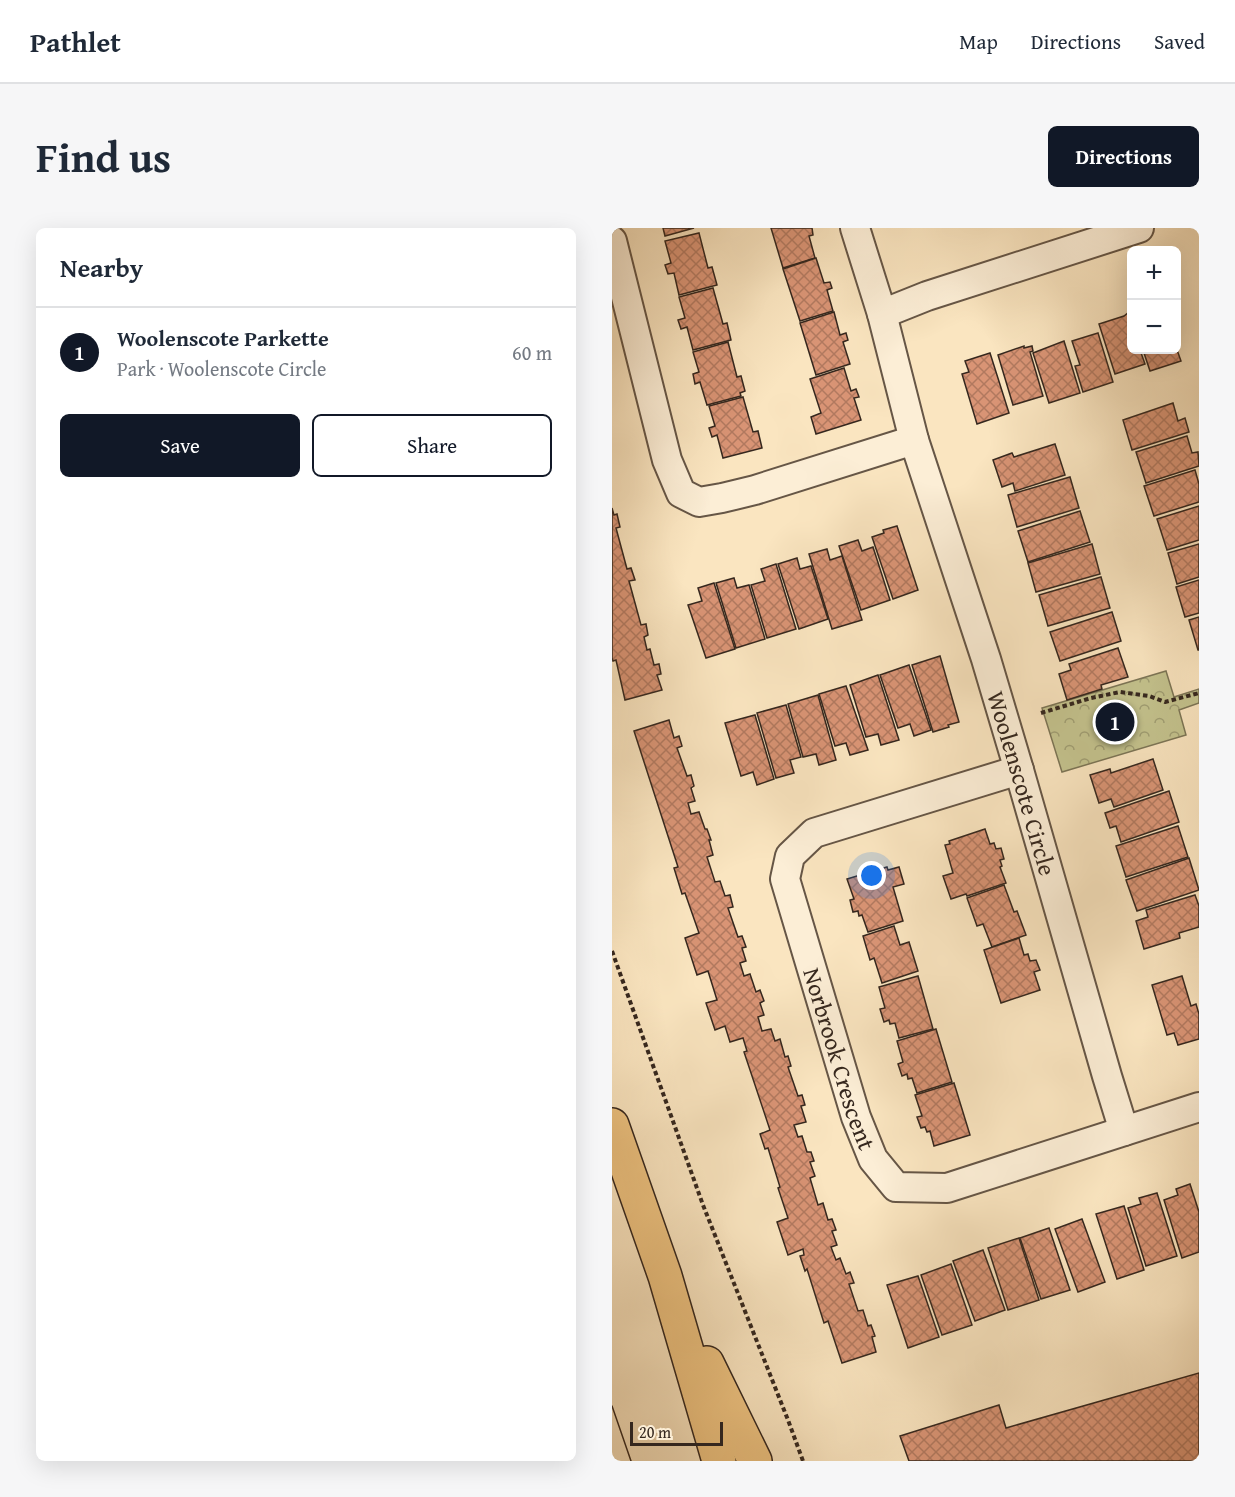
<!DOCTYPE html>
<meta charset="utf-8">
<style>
:root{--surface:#fff;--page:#f6f6f7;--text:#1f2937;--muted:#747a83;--line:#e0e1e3;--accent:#111827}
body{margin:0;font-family:"Gentium Book Plus",serif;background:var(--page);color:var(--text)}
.controls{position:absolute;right:18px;top:18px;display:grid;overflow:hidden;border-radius:9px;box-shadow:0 6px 24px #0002}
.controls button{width:54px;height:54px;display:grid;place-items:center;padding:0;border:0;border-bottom:2px solid var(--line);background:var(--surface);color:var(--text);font:30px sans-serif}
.scale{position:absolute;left:18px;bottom:15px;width:93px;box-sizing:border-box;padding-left:6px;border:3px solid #35271e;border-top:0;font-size:16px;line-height:21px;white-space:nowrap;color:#35271e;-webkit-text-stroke:4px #fceed6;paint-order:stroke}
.you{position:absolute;left:260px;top:648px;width:21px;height:21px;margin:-15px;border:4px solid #fff;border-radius:50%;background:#1a73e8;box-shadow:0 0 0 9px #1a73e833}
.badge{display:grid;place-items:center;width:39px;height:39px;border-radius:50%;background:var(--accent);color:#fff;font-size:20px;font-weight:700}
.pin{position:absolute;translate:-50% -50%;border:3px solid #fff;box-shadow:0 2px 6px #0006}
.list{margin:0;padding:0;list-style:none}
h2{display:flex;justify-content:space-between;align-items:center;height:78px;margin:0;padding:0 24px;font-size:26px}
h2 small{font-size:20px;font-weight:400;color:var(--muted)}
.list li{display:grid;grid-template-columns:39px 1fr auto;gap:18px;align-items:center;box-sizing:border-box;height:90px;padding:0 24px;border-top:2px solid var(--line)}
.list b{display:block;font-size:22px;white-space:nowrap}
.list p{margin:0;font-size:20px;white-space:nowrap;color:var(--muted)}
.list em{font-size:20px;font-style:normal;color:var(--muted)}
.actions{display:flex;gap:12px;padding:18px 24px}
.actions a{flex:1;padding:14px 0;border:2px solid var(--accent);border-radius:9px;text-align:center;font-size:21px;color:var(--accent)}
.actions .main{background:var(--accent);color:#fff}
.map{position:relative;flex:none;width:587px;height:1233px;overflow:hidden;border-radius:9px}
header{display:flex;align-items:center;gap:36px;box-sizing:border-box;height:84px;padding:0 30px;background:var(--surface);border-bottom:2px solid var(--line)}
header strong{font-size:28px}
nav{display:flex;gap:33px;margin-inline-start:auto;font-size:21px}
.intro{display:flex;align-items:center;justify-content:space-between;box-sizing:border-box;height:144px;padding:0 36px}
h1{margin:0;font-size:42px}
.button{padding:15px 27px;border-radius:9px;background:var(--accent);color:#fff;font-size:21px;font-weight:700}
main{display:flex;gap:36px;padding:0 36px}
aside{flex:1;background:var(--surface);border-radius:9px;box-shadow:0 6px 24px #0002}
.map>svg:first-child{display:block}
.park{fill:url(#park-crowns);stroke:#7c7556;stroke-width:1.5}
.building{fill:url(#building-cross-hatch);stroke:#35271e;stroke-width:1.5}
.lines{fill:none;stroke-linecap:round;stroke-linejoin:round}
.minor-casing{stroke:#665646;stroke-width:32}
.primary-casing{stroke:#35271e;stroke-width:36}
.path{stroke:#35271e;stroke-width:4;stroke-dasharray:4.5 3;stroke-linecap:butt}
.minor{stroke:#fceed6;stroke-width:28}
.primary{stroke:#edc280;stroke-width:33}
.tram{stroke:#35271e;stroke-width:1.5}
.labels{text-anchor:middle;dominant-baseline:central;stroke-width:4.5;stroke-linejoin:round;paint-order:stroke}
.street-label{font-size:24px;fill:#35271e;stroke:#fceed6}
</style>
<header>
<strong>Pathlet</strong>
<nav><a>Map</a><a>Directions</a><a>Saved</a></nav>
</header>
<div class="intro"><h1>Find us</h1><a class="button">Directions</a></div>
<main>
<aside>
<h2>Nearby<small></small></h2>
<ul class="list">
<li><span class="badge">1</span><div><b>Woolenscote Parkette</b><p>Park · Woolenscote Circle</p></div><em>60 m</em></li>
</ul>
<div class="actions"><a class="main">Save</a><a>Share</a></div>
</aside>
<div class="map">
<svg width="587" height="1233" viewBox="0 0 587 1233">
<defs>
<pattern id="park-crowns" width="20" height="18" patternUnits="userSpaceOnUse" patternTransform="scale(1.5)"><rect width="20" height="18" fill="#c4c38e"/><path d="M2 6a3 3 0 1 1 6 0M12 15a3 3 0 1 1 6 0" fill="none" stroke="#a09e73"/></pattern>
<pattern id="building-cross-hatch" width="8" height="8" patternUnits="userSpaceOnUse" patternTransform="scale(1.5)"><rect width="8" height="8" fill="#d99475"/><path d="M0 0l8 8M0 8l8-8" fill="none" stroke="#b1795f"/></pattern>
</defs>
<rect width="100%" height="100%" fill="#fae5c0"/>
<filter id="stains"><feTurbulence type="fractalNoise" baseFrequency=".00333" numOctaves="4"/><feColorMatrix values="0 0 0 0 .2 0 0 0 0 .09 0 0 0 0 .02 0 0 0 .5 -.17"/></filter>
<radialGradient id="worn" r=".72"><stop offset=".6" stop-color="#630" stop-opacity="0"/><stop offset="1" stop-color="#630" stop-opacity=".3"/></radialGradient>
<polygon class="park" points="554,443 562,469 587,461 587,475 567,482 574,507 450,544 430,480"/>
<g class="building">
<polygon points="51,0 82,0 53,8"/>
<polygon points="159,0 200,0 201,7 197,8 203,30 171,40"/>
<polygon points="87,5 96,40 100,39 105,57 67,67 62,45 56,46 53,37 59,35 53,13"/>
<polygon points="204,30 212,55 218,54 220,60 215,62 221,83 188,93 171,41"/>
<polygon points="101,60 111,96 115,95 119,112 81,122 75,99 69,101 66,92 73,90 67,69"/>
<polygon points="222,84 228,107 234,105 236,112 231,114 238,136 204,147 188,95"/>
<polygon points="517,84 520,93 520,122 528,122 533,136 503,146 487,96 512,88"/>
<polygon points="486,105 501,154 471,164 463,138 468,137 460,113"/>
<polygon points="452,113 468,165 437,175 421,125"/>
<polygon points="116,114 125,149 129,148 133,163 128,165 129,168 95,177 88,154 83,156 81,146 87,144 81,124"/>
<polygon points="412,118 412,120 420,118 421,123 418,124 431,168 401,177 386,127"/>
<polygon points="564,119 569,133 538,143 531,122 564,122"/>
<polygon points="378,125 397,185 365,196 350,146 357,144 353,133"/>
<polygon points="232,140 239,163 244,161 247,169 242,170 249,192 204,206 199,189 209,185 198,151"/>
<polygon points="131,169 141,204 146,203 150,220 111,230 105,207 100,209 97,200 103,198 97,178"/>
<polygon points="561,175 566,193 573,190 577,204 520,222 511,192"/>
<polygon points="575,208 580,225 586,224 587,238 534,255 524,224"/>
<polygon points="443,216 453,247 403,263 401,255 390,259 381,232 400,225 402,229"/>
<polygon points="583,242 587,256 587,274 542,288 532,258"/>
<polygon points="458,249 467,280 405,299 396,267"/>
<polygon points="587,278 587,312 555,322 545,291"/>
<polygon points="0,280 2,287 5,286 8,299 4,300 15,341 19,340 23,352 17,353 29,397 34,396 36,407 32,409 35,422 38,421 42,437 47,436 49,446 45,447 50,462 13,472 4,432 1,433 0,430"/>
<polygon points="468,283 478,314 416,334 406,303"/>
<polygon points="285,298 306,362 281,371 260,309 272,305 271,302"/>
<polygon points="246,312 250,323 261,319 278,372 249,382 227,318"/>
<polygon points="480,316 488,346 424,364 416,335"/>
<polygon points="587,316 587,349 565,356 556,325"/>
<polygon points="215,321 218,332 230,328 250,392 220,401 197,326"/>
<polygon points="185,330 188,341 199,338 216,391 187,401 166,336"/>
<polygon points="164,336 184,401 155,410 139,357 153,353 149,341"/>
<polygon points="489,349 498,380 436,398 427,367"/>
<polygon points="122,350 125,360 137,357 153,411 124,420 104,355"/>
<polygon points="587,352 587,385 573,389 564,359"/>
<polygon points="102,355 123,421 94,430 76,377 90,373 86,360"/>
<polygon points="500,384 509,413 448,433 438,404"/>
<polygon points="587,389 587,422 586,422 577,392"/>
<polygon points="506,420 516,449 489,457 490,461 455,472 447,446 459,442 457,436"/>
<polygon points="328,428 347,494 336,497 337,499 321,504 300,437"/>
<polygon points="297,437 319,502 302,508 298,496 286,500 268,447"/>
<polygon points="266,447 287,512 269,517 266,506 254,509 238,457"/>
<polygon points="234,458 256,522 238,527 234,515 223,518 207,466"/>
<polygon points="206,467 224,532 207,537 204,526 191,529 176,476"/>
<polygon points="174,477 189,529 178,532 182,545 164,550 145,485"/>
<polygon points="143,487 162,551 145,557 141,544 129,548 113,495"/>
<polygon points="57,492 62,510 67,508 70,518 65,520 75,548 79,547 82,558 79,560 83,573 76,575 79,586 87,584 93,601 95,601 99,612 97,612 101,627 95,629 103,654 108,653 113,668 118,667 121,679 116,680 126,709 130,708 134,719 130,720 134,733 128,735 132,748 138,746 144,764 148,762 152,773 148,775 152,787 146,789 150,803 159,801 163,813 168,811 173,829 176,828 179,838 176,839 186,868 190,867 193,877 189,878 194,894 182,897 186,909 190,908 195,924 199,924 202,933 198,934 203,948 198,950 206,977 211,975 216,992 220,991 224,1002 220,1003 225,1017 219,1019 224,1032 228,1030 234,1046 238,1044 242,1055 237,1056 246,1083 251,1082 256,1098 259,1097 263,1108 260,1109 264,1124 230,1135 216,1093 212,1095 195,1041 193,1043 188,1028 192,1027 191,1021 176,1027 165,994 176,990 166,960 168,959 156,920 153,921 148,906 158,902 132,824 135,823 131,810 118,814 113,798 103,802 94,775 105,772 96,743 85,747 73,710 87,705 73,665 70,666 62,640 66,639 22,503"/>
<polygon points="541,531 551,562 502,579 499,571 487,575 478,547 498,541 499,545"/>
<polygon points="557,563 567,594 509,614 504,598 498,600 493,585"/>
<polygon points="566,598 576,629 514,649 504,618"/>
<polygon points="373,601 378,616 382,615 384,621 389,620 392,631 388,632 390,638 388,639 394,655 355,668 354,666 339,671 331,648 341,645 333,617 338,616 337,613"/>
<polygon points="577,630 587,662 525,683 514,652"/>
<polygon points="275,639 276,642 287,639 292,656 281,659 291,693 256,704 250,687 247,688 246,683 241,684 238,672 242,671 235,651"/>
<polygon points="392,657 402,684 405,683 414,707 380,719 371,696 365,698 355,670"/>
<polygon points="583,667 587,678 587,699 567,705 568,710 532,721 524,693 536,689 534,682"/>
<polygon points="282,698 288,717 297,714 306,743 270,755 262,730 258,732 251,708"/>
<polygon points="407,710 412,727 416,726 418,733 424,732 428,742 422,744 428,762 389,775 372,722"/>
<polygon points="306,748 321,801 287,810 283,795 278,796 277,792 272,794 268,781 273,780 267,759"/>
<polygon points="570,748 579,778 584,776 587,786 587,811 566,817 562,805 555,807 540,757"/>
<polygon points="324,801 340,854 305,865 300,850 296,851 295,846 290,848 286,836 291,834 285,813"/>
<polygon points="342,855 358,907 322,918 318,903 315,904 313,899 309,900 305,889 310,888 303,867"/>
<polygon points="578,956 587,984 587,1024 570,1030 552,972 566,967 564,961"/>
<polygon points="545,965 565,1028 534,1038 516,980 529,976 527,970"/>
<polygon points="512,978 532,1042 505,1051 484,986"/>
<polygon points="470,991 493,1054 466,1064 443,1001"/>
<polygon points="437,1000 458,1062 429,1071 408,1010"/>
<polygon points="407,1010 427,1072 396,1082 376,1020"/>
<polygon points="371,1022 393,1082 363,1093 341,1033"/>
<polygon points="339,1036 360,1097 330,1107 309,1047"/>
<polygon points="306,1048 327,1109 296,1120 275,1057"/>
<polygon points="587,1145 587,1233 297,1233 288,1208 387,1177 394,1200"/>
</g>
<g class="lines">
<defs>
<g id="minor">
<path id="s1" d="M243,0L270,86L302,212L374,431L407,542L495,848L512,903"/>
<polyline points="0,13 55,232 69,265 87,274 110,270 143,262 302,212"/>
<polyline points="270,86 315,68 527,0"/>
<path id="s2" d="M407,542L202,605L178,628L173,651L244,889L261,931L284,959L335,960L587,879"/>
</g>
<g id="primary">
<polyline points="0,897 53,1048 107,1233"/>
<polyline points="95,1135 143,1233"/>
</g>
</defs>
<use href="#minor" class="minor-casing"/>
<use href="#primary" class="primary-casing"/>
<g class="path">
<polyline points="429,485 479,470 508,464 537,468 553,474 587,465"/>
<polyline points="0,723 91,977 176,1192 191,1233"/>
</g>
<use href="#minor" class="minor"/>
<use href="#primary" class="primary"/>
<polyline class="tram" points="0,1178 19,1233"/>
</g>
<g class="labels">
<g class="street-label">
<text stroke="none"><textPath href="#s1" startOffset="580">Woolenscote Circle</textPath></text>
<text stroke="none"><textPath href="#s2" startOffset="459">Norbrook Crescent</textPath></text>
</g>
</g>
<rect width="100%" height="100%" filter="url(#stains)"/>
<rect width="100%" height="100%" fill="url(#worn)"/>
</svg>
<div class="controls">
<button>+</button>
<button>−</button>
</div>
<div class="scale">20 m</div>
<div class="you"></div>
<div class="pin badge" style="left:503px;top:494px">1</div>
</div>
</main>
